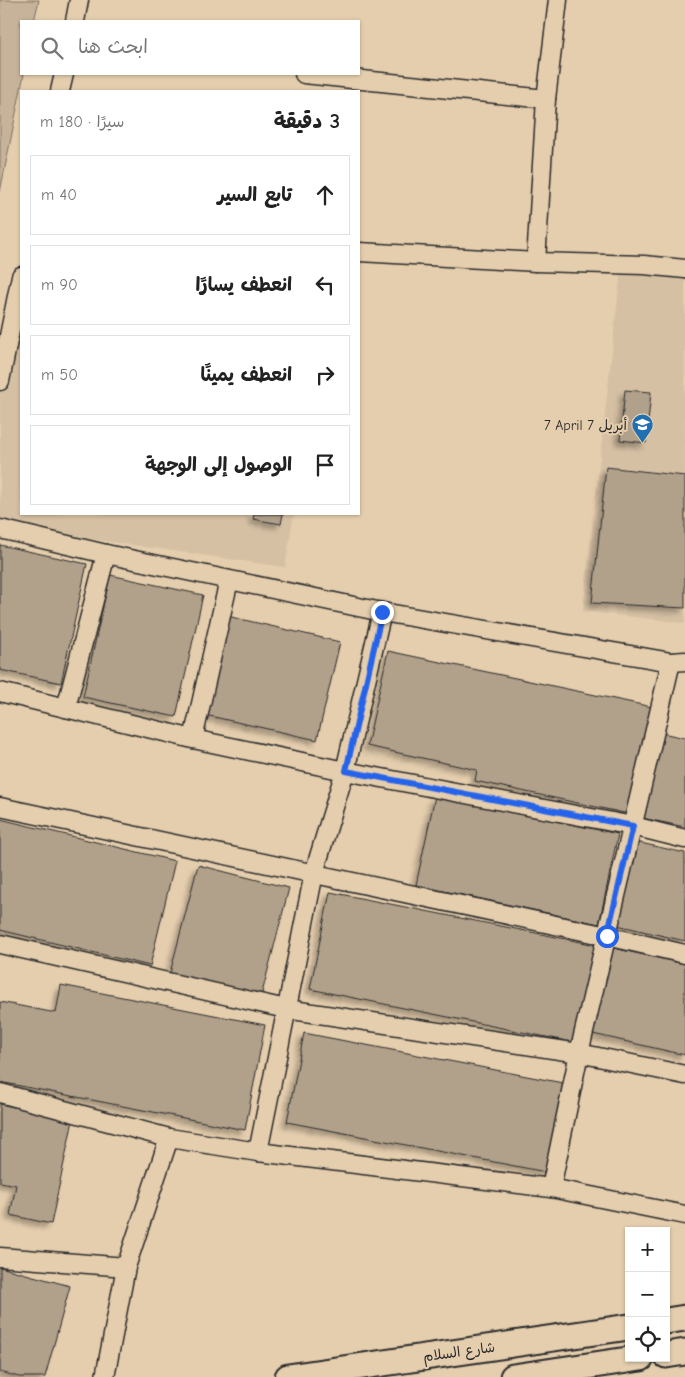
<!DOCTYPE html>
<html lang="ar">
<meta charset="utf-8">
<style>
:root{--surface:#fff;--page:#f2f2f2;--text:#222;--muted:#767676;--line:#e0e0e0}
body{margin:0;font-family:"Comic Neue","Playpen Sans Arabic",sans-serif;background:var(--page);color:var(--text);direction:rtl}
.controls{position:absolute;right:15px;bottom:15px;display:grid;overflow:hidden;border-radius:0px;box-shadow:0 1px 4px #0004}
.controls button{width:45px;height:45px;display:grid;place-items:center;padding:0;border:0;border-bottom:1px solid var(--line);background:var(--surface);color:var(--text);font:25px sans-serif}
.stop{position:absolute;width:15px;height:15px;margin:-11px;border:4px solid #2563eb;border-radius:50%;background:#fff}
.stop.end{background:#2563eb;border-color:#fff;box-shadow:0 1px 5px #0008}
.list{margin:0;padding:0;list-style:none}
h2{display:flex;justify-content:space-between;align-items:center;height:65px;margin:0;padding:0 20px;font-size:21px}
h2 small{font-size:16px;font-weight:400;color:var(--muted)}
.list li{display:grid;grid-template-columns:32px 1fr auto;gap:15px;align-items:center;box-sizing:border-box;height:80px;margin:0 10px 10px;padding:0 10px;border:1px solid var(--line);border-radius:0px}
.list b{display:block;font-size:19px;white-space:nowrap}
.list em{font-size:16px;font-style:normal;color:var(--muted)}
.icon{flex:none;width:28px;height:28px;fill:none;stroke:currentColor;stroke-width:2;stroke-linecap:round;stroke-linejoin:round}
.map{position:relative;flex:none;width:685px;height:1377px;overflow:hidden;direction:ltr}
.search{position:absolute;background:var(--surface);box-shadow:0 1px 4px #0004;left:20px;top:20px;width:340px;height:55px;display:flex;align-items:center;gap:12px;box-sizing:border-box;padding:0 18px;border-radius:0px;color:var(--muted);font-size:19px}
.panel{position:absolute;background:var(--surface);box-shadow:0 1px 4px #0004;left:20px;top:90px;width:340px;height:425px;border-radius:0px;direction:rtl}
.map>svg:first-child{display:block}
.built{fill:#d5c0a3}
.green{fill:#c7b399;stroke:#796f62}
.building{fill:#b1a08a;stroke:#2b2b2b;filter:url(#shadow)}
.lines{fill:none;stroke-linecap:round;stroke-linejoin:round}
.street-casing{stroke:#2b2b2b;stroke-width:21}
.secondary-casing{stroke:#2b2b2b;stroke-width:29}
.street{stroke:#e5ceae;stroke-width:18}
.secondary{stroke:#e5ceae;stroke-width:25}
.route{stroke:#2563eb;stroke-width:6}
.labels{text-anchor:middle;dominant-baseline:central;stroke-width:4;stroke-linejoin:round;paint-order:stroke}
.poi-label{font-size:14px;fill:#2b2b2b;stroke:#e5ceae;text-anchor:end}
.street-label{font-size:14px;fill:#2b2b2b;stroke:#e5ceae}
</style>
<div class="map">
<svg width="685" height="1377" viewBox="0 0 685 1377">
<defs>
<filter id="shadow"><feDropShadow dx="-4.5" dy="4.5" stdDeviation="2.5" flood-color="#0004"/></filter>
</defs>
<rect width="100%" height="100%" fill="#e5ceae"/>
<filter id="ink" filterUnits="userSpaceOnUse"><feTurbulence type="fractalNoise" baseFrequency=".02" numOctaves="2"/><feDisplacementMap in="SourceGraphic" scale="10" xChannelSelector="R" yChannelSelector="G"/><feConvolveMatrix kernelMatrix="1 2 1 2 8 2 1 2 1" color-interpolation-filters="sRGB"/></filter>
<g filter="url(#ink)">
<g class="built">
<polygon points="621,270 685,277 685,623 583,611"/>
<polygon points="21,276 21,514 294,514 285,567 0,526 0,385"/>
</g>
<polygon class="green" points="0,0 39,0 34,21 21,21 21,74 24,74 0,192"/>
<g class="building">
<polygon points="625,390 651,392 646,443 620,440"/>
<polygon points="606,467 685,476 685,608 592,603"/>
<polygon points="254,514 283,514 281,524 253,519"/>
<polygon points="0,545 87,564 61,683 0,670"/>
<polygon points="110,575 203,595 176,717 83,697"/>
<polygon points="227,616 340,642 317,740 205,715"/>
<polygon points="388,651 652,707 629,814 475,781 477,770 367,746"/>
<polygon points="662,733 685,738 685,827 642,818"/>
<polygon points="435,796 618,834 599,924 416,885"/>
<polygon points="0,819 175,861 150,966 0,930"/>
<polygon points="636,842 685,853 685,941 617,925"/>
<polygon points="198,865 289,888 261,997 170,973"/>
<polygon points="330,892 596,945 576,1043 310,989"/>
<polygon points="613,948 685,964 685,1055 593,1034"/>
<polygon points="61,985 265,1025 245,1130 0,1082 0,1002 56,1013"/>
<polygon points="304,1033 568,1084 551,1173 287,1122"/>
<polygon points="0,1104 73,1120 51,1224 10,1215 16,1185 0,1182"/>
<polygon points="0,1267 70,1286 45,1377 19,1377 0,1372"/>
</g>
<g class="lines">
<defs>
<g id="street">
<polyline points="75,21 79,0"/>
<polyline points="304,74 546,99"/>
<polyline points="60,91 64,74"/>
<polyline points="359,252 536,262 644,265 685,269"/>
<polyline points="536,262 546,99 558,0"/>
<polyline points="0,381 21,276"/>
<polyline points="0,529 106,554 382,612 671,662 685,661"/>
<polyline points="0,692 193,739 345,771 633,826 685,839"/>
<polyline points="66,708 106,554"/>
<polyline points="193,739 229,580"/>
<polyline points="0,807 607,936 685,954"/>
<polyline points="0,944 286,1009 579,1053 685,1075"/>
<polyline points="0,1093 169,1138 258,1152 551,1188 685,1215"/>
<polyline points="258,1152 314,873 345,771 382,612"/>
<polyline points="551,1188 579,1053 671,662"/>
<polyline points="0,1257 126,1267"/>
<polyline points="105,1377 126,1267 169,1138"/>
</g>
<g id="secondary">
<polyline points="666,1321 685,1318"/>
<polyline points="666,1355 685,1352"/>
<polyline points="288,1377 629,1327"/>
<polyline points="513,1377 641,1358"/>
</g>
</defs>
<use href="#street" class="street-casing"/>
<use href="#secondary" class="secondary-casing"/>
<use href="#street" class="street"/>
<use href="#secondary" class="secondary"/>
</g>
</g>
<g class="lines" filter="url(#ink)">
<polyline class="route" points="382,612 346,771 633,826 607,936"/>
</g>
<defs>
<symbol id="school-pin" viewBox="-11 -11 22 30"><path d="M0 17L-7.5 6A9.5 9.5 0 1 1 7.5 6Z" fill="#1f6fb2" stroke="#e5ceae"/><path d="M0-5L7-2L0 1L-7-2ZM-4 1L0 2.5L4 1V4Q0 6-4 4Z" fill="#fff"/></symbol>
</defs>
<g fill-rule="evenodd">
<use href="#school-pin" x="630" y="412" width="25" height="34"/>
</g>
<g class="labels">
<g class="poi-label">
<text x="627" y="425">7 April 7 أبريل</text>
</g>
<g class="street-label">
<text transform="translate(459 1352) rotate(-8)">شارع السلام</text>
</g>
</g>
</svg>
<div class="controls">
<button>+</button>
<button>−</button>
<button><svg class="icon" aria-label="locate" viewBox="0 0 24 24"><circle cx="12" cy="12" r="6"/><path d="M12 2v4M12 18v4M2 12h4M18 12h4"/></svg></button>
</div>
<div class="stop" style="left:607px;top:936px"></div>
<div class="stop end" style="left:382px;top:612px"></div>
<div class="search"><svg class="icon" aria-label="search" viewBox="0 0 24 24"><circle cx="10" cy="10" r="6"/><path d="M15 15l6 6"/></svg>ابحث هنا</div>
<section class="panel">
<h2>3 دقيقة<small>سيرًا · 180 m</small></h2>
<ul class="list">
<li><svg class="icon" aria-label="ahead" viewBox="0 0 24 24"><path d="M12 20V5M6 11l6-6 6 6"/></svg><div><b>تابع السير</b></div><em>40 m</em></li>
<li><svg class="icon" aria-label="left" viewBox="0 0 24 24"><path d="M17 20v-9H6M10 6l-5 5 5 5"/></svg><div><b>انعطف يسارًا</b></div><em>90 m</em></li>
<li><svg class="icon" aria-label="right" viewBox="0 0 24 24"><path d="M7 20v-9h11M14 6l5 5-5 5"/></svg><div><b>انعطف يمينًا</b></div><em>50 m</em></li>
<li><svg class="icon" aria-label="arrive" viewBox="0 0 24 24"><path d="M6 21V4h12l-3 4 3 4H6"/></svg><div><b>الوصول إلى الوجهة</b></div></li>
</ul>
</section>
</div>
